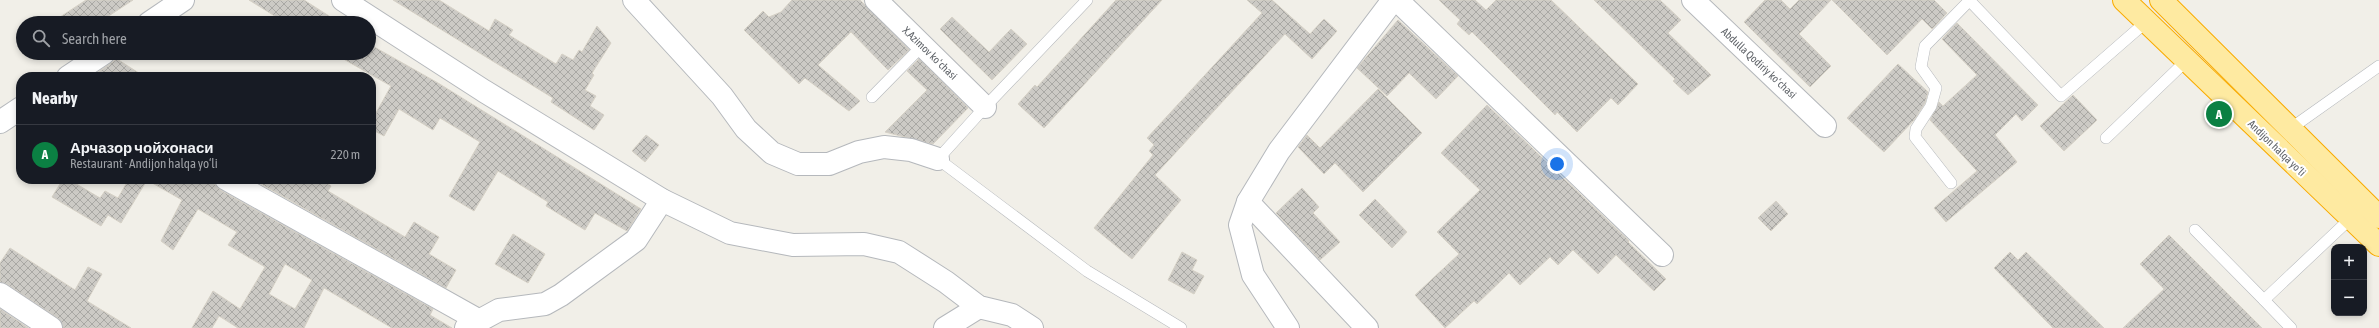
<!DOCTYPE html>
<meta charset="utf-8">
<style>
:root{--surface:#171b24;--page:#20242c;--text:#f1f3f6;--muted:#9ea1a6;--line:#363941;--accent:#0b8043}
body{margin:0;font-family:"Asap Condensed",sans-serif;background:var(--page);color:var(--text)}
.controls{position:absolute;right:12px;bottom:12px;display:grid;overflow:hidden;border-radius:8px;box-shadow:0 2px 6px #0003}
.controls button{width:36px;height:36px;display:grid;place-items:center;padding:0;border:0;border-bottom:1px solid var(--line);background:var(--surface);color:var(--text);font:20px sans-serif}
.you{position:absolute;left:1557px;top:164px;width:14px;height:14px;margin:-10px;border:3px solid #fff;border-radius:50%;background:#1a73e8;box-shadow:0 0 0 6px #1a73e833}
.badge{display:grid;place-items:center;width:26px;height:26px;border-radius:50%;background:var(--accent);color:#fff;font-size:13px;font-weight:700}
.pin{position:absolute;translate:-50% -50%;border:2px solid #fff;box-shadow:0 1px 4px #0006}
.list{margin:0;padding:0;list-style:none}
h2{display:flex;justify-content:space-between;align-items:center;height:52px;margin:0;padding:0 16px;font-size:17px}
h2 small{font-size:13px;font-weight:400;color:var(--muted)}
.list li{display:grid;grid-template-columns:26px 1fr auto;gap:12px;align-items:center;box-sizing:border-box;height:60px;padding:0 16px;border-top:1px solid var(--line)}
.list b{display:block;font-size:15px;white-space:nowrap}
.list p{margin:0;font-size:13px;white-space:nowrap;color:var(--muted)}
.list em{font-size:13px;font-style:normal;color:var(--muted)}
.icon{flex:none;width:22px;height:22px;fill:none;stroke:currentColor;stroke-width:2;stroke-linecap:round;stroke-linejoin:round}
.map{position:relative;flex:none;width:2379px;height:328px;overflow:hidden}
.search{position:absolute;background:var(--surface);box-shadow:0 2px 6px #0003;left:16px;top:16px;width:360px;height:44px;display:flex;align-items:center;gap:10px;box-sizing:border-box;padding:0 14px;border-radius:22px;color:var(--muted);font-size:15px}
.panel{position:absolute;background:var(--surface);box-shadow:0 2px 6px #0003;left:16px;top:72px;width:360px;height:112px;border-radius:16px}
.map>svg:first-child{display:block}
.building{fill:url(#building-cross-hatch);stroke:#d6d1c6;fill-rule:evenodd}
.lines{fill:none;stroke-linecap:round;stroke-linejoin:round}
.service-casing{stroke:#b5b8bc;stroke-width:12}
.minor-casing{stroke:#b5b8bc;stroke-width:24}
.trunk-casing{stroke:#f9ab00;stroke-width:24}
.service{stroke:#fff;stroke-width:11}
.minor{stroke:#fff;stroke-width:22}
.trunk{stroke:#feeaa1;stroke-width:22}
.labels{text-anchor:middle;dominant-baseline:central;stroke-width:4;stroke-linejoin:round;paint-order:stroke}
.street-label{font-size:11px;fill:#5f6368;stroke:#fff}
</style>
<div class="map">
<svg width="2379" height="328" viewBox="0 0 2379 328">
<defs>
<pattern id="building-cross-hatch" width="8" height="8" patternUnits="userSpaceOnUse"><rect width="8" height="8" fill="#cccac5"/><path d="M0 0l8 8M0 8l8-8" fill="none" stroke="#a9a8a4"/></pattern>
</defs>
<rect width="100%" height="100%" fill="#f1efe8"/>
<g class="building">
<polygon points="86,0 133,0 98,23 51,23"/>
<polygon points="249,0 304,0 340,23 286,23"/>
<polygon points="393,0 439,0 489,31 495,19 513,30 509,35 556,64 562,54 573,60 579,50 582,52 597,26 611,43 592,73 594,75 585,90 596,96 590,106 604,115 594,130 551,102 553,98"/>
<polygon points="792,0 860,0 909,50 888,70 851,32 818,65 860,101 849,111 805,78 799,84 744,30 763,11 769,17 781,12"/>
<polygon points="1116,0 1162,0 1044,128 1018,104 1035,85 1037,87"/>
<polygon points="1247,0 1272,0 1310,34 1324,19 1337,31 1312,59 1285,34 1155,175 1181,200 1132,259 1094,228 1153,155 1149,151 1154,145 1147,138 1262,13"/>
<polygon points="1439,0 1475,0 1486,10 1496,0 1551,0 1638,84 1618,105 1611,98 1577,132 1557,112 1555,115 1472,32 1469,35 1457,24 1460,20"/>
<polygon points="1594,0 1660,0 1681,20 1668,33 1711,75 1688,95 1673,81 1675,79"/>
<polygon points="1765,0 1781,0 1790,9 1799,0 1831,0 1799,34 1831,66 1810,87 1744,22"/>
<polygon points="1832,0 1934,0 1947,13 1932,29 1922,19 1887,55"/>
<polygon points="952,17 989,52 1011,29 1027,44 992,80 940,29"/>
<polygon points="1398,20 1458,76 1436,99 1409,73 1387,96 1357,68"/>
<polygon points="1957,23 2038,105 2022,121 2016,114 1995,135 2017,162 1946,222 1934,208 1977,171 1930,120 1939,102 1943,106 1977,75 1942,39"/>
<polygon points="369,44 438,83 641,209 627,231 595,213 585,230 546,206 548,202 498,171 474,211 449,196 480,142 440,118 433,130 399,109 384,136 371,129 371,122 391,86 333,53 369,53"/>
<polygon points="117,59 145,77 91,77"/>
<polygon points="919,59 968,108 933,144 885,132 927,90 907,71"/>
<polygon points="1898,64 1928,92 1925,103 1914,120 1884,152 1847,118"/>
<polygon points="1378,89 1422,133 1363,192 1335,163 1324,174 1298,147 1307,135 1320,148"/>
<polygon points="2073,95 2097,120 2064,151 2040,126"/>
<polygon points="1487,105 1629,241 1628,242 1666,279 1654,291 1616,255 1598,274 1573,250 1558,265 1550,257 1520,285 1509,273 1477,304 1474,301 1445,328 1415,295 1459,254 1437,232 1480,190 1441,153"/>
<polygon points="646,135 659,145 645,162 632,151"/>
<path d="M63,179H68L100,198L105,191L118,198L129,179H214L215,185L220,190L433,309L430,315L452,328H392L324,288L304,328H238L219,316L212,328H192L213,291L240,309L265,267L228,245L237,232L198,209L173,250L161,241L182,200L147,180L121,223L108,215L101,226L52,197ZM285,264L312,280L295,309L269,294Z"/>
<polygon points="252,179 320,179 331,186 328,191 405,237 414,222 439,237 429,254 456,270 446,288"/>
<polygon points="1302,188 1319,207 1313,213 1340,242 1320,260 1276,213"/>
<polygon points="1375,199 1407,232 1392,248 1359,215"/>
<polygon points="1776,201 1788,214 1771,231 1758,218"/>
<polygon points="513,234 545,254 528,283 495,264"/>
<polygon points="2169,235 2262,328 2123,328 2164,289 2140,264"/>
<polygon points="10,248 75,290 88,267 102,274 87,301 131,328 63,328 58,318 7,284 0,282 0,263"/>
<polygon points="1182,252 1197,260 1192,270 1204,276 1194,294 1168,280"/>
<polygon points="2010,252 2018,260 2026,252 2104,328 2053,328 1994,268"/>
<polygon points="0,309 28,328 0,328"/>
</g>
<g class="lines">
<defs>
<g id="service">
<polyline points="1087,0 985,107 938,159 1087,271 1181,328"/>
<polyline points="1969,0 2061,96 2146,22"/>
<polyline points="872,97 922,46"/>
<polyline points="2290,129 2379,66"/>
<polyline points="2106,138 2186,61"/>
<polyline points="1951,183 1915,137 1916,129 1931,106 1936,88 1921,67 1925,46 1970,0"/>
<polyline points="2195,230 2264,300 2351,218"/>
<polyline points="2264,300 2291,328"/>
</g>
<g id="minor">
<polyline points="343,0 484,91 662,200 730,233 793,245 864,244 899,252 946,282 979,307 1012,315 1032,328"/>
<polyline points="634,0 722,96 746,129 772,153 798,164 829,164 859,152 884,147 911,150 938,159"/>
<polyline points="876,0 985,107"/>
<polyline points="1397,0 1662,255"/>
<polyline points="1693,0 1825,126"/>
<polyline points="149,23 183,0"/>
<polyline points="68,77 104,53"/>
<polyline points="0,122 21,108"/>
<polyline points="226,179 478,320"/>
<polyline points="1248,202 1367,328"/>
<polyline points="0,294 51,328"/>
<polyline points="466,328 499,310 545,304 561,295 636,240 662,200"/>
<polyline points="945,328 979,307"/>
<polyline points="1288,328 1253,275 1240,225 1248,202 1279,151 1393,0"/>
</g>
<g id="trunk">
<polyline points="2124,0 2379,245"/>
<polyline points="2161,0 2379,217"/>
</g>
</defs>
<use href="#service" class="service-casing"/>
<use href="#minor" class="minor-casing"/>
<use href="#trunk" class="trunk-casing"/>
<use href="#service" class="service"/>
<use href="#minor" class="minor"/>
<use href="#trunk" class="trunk"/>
</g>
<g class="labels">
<g class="street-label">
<text transform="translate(930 53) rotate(44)">X.Azimov koʻchasi</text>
<text transform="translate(1759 63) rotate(43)">Abdulla Qodiriy koʻchasi</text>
<text transform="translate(2277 148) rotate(44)">Andijon halqa yo‘li</text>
</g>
</g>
</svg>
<div class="controls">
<button>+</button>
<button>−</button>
</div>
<div class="you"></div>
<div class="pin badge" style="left:2219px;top:114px">A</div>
<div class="search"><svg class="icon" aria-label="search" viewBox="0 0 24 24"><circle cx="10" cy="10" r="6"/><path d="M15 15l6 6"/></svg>Search here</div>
<section class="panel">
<h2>Nearby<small></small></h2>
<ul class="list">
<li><span class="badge">A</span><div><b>Арчазор чойхонаси</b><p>Restaurant · Andijon halqa yo‘li</p></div><em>220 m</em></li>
</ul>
</section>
</div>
